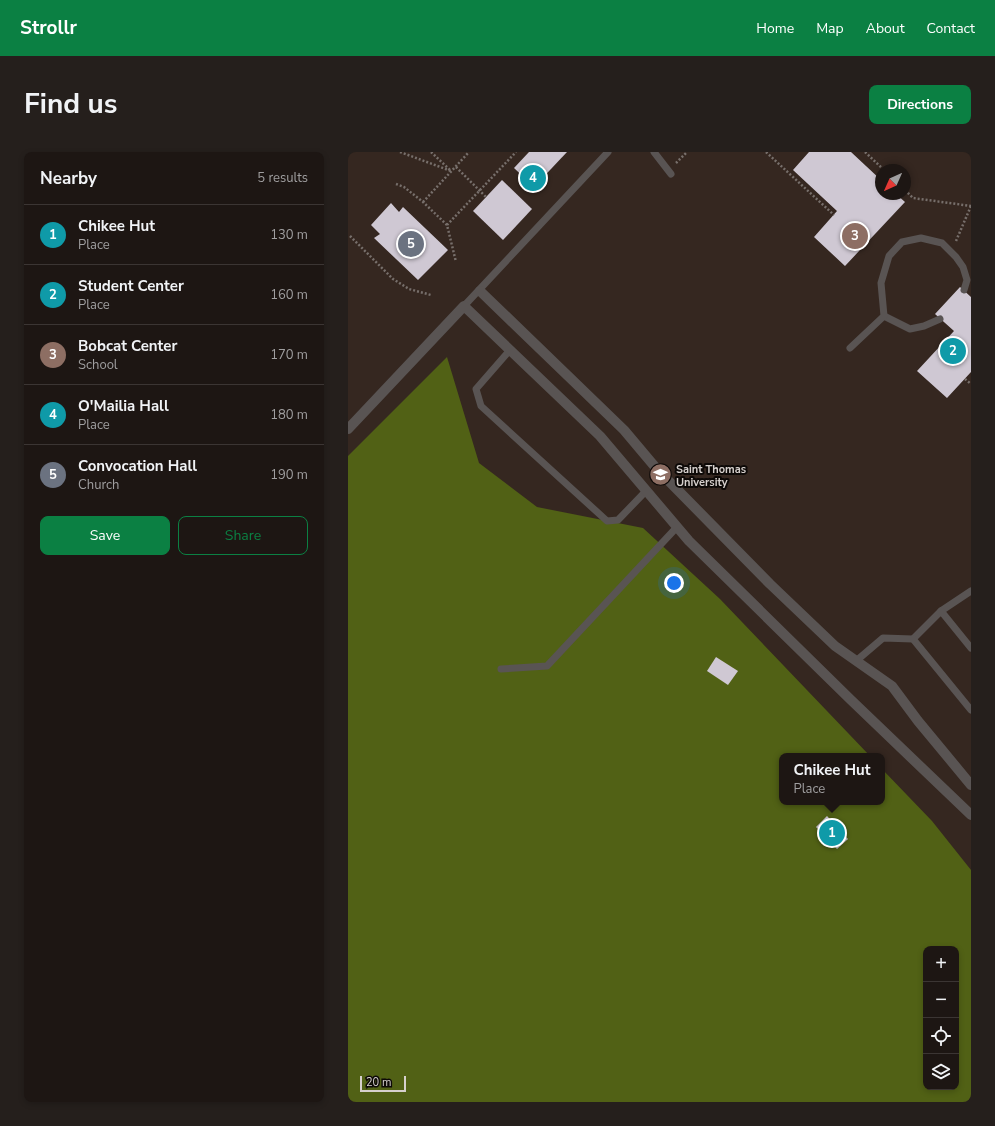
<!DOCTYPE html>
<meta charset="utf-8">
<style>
:root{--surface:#1d1613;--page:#251f1c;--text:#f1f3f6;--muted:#a09fa0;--line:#3b3533;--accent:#0b8043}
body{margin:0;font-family:"Nunito Sans",sans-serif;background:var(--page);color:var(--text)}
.controls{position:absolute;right:12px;bottom:12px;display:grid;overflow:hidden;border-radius:8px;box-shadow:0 2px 6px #0003}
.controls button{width:36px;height:36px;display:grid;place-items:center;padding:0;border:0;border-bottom:1px solid var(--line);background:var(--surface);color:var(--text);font:20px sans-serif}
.compass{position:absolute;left:527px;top:12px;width:36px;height:36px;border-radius:50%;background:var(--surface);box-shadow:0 2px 6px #0003;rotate:225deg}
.scale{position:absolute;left:12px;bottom:10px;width:46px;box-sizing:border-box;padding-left:4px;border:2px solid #d6d0cd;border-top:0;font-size:11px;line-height:14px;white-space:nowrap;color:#d6d0cd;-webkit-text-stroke:3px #0d0907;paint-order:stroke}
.you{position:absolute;left:326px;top:431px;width:14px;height:14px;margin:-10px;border:3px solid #fff;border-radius:50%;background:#1a73e8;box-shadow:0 0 0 6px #1a73e833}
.badge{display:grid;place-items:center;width:26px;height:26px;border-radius:50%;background:var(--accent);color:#fff;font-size:13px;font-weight:700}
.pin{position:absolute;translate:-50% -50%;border:2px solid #fff;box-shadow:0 1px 4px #0006}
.popup{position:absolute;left:431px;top:601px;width:106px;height:52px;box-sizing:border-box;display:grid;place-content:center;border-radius:8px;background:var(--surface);filter:drop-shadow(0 1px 3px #0005);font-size:13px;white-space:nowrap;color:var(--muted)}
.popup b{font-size:15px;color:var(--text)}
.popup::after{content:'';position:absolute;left:50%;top:100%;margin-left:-8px;border:8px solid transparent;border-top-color:var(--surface)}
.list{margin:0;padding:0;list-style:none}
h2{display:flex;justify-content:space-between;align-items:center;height:52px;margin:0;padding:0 16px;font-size:17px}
h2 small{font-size:13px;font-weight:400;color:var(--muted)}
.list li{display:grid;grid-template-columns:26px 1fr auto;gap:12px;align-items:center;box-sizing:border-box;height:60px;padding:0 16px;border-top:1px solid var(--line)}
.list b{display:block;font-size:15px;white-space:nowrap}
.list p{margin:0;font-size:13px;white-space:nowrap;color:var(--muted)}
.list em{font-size:13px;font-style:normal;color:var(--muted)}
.actions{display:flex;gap:8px;padding:12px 16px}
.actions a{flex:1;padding:9px 0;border:1px solid var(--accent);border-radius:8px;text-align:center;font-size:14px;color:var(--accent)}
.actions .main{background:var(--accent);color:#fff}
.icon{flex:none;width:22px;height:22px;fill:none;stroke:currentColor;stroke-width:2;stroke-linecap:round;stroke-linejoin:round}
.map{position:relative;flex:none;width:623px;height:950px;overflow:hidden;border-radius:8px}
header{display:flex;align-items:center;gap:24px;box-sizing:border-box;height:56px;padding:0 20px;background:var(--accent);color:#fff}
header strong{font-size:19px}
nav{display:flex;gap:22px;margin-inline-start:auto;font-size:14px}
.intro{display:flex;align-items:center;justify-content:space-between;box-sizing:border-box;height:96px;padding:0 24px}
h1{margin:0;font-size:28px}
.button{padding:10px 18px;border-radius:8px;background:var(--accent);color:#fff;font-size:14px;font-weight:700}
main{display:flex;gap:24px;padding:0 24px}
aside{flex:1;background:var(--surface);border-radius:8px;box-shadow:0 2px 6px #0003}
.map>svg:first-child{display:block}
.built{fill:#352720;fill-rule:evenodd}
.forest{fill:#516115;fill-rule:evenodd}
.building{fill:#cfc8d3}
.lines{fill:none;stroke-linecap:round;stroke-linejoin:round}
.path{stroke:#776f6b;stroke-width:2.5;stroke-dasharray:2 2;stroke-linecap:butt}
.service{stroke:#595453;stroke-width:7}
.minor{stroke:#595453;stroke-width:10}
.labels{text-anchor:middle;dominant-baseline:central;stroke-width:4;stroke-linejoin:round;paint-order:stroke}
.poi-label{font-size:11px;font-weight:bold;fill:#d6d0cd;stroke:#0d0907;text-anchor:start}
</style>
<header>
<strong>Strollr</strong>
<nav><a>Home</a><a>Map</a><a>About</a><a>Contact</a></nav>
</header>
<div class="intro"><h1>Find us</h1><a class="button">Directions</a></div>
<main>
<aside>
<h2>Nearby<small>5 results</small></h2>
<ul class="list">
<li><span class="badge" style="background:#0f9aa8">1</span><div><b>Chikee Hut</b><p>Place</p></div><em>130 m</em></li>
<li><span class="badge" style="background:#0f9aa8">2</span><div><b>Student Center</b><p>Place</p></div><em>160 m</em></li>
<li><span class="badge" style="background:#8d6e63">3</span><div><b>Bobcat Center</b><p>School</p></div><em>170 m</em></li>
<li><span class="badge" style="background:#0f9aa8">4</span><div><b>O'Mailia Hall</b><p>Place</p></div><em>180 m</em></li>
<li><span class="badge" style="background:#6b7280">5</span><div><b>Convocation Hall</b><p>Church</p></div><em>190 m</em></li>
</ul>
<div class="actions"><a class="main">Save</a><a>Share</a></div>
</aside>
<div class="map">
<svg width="623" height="950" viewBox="0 0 623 950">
<rect width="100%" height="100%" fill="#271e19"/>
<path class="built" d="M0,0H623V950H0ZM533,18H557V42H533ZM434,604H534V650H434ZM578,797H608V935H578Z"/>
<path class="forest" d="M99,205L131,311L189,355L295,376L372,447L522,604H434V650H534V617L584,669L623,718V950H0V304ZM578,797H608V935H578Z"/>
<g class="building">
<polygon points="181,0 219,0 186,35 166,16"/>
<polygon points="461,0 503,0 533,28 533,42 548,42 557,50 497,114 466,85 489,59 445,18"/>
<polygon points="154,28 184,57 155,88 125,59"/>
<polygon points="43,51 51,60 55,55 100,98 70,128 26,86 32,82 23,73"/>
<polygon points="612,135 623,145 623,220 599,246 569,219 606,179 587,162"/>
<polygon points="368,505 390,519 380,533 359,519"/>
<polygon points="479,664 500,687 489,697 468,675"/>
</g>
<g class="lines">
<g class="path">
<polyline points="52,0 103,19"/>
<polyline points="83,0 102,18"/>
<polyline points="418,0 486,63"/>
<polyline points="517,0 536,18"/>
<polyline points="328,11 339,0"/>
<polyline points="108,15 138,45"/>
<polyline points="48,32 56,35 75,50 99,73 108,110"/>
<polyline points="557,38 565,46 623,54"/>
<polyline points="75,50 121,0"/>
<polyline points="99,73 168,0"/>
<polyline points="2,84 45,127 61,137 83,143"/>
<polyline points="608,89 623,54"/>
<polyline points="617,227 623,232"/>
</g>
<g class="service">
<polyline points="306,0 323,22"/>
<polyline points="116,154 260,0"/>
<polyline points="536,164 562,177 576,174 592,167"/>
<polyline points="502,196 536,164 533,131 541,104 554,90 573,86 594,91 608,105 615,115 619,128 616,138"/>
<polyline points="162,198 128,237 133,254 259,369 270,368 298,339"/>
<polyline points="593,459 623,439"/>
<polyline points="565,487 593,459 623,496"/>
<polyline points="508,509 535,486 565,487 623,558"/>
<polyline points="153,517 199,514 329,375"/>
</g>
<g class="minor">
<polyline points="132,139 276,278 308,316 422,432 487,494 544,534 570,569 623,633"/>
<polyline points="0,277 116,154 252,284 341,389 503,548 623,663"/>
</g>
</g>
<defs>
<symbol id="university-disc" viewBox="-11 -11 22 22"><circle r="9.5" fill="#8d6e63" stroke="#0d0907"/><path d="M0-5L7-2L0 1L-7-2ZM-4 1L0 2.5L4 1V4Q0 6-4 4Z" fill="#fff"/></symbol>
</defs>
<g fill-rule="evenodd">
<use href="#university-disc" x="300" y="310" width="25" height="25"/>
</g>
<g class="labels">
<g class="poi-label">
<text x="328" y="317">Saint Thomas<tspan x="328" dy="13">University</tspan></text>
</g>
</g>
</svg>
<div class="controls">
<button>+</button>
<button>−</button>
<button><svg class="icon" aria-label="locate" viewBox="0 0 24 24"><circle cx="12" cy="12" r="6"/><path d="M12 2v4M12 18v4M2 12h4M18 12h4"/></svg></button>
<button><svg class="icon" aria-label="layers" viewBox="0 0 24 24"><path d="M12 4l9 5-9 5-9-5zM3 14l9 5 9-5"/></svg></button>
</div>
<svg class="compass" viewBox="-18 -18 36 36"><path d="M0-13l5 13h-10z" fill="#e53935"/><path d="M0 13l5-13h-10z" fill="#a09fa0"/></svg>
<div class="scale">20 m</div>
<div class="you"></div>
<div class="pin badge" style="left:484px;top:681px;background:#0f9aa8">1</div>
<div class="popup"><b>Chikee Hut</b>Place</div>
<div class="pin badge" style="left:605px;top:199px;background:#0f9aa8">2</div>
<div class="pin badge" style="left:507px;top:84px;background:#8d6e63">3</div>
<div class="pin badge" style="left:185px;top:26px;background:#0f9aa8">4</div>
<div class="pin badge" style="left:63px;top:92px;background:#6b7280">5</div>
</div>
</main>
